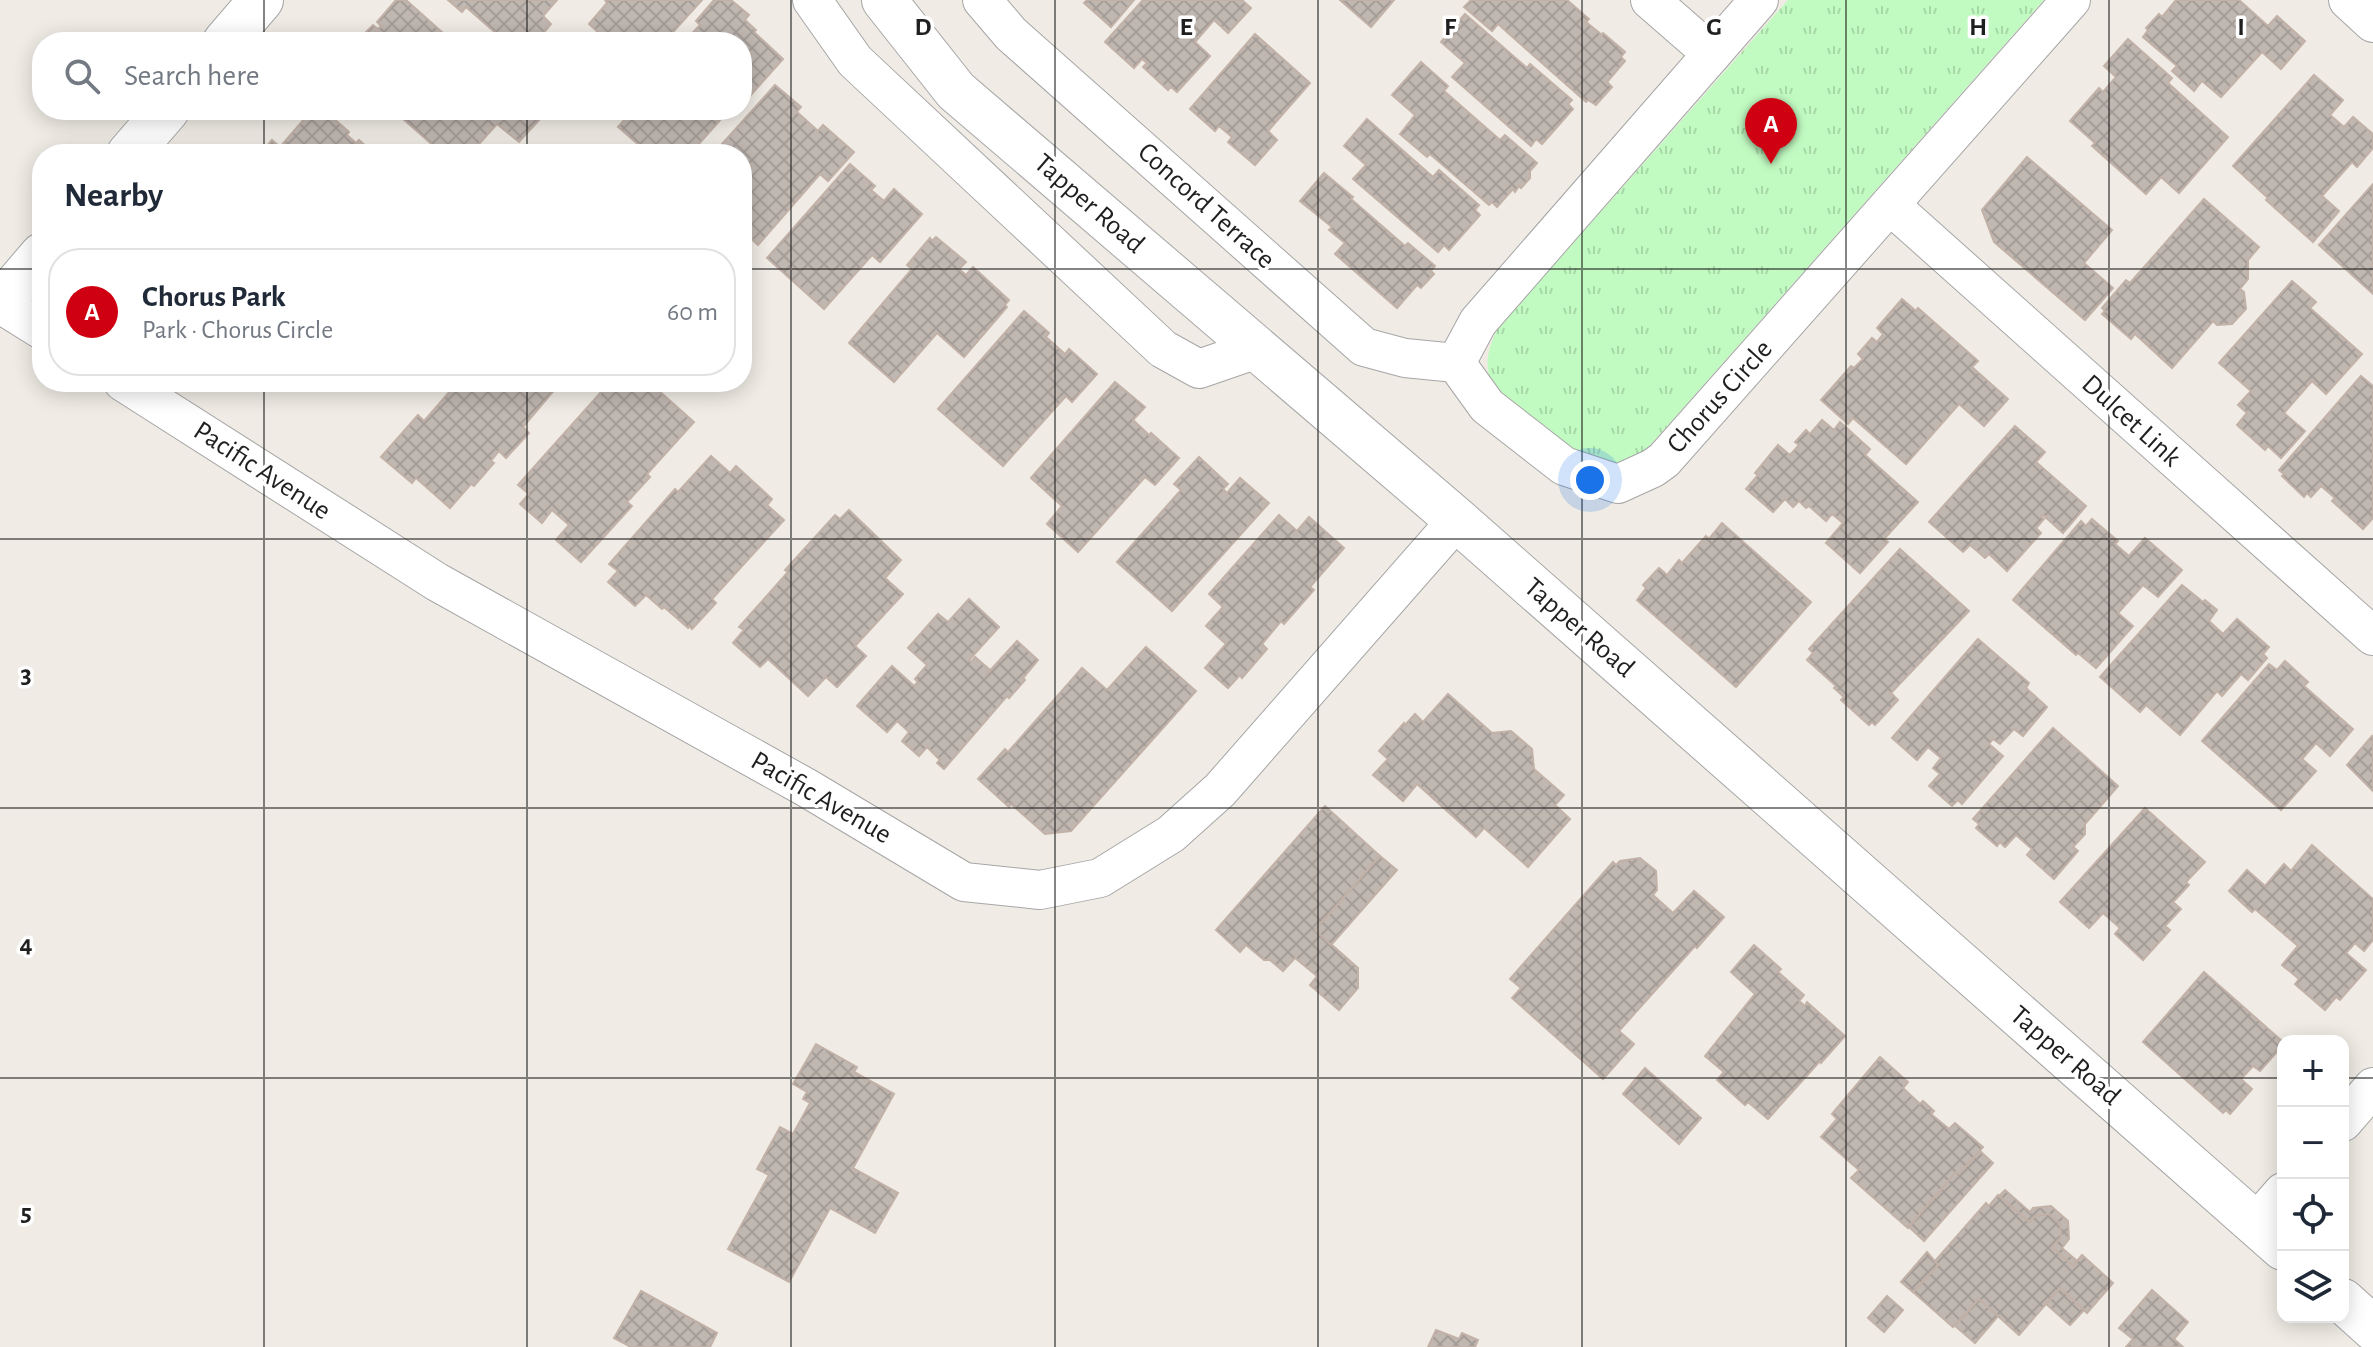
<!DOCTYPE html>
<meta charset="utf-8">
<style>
:root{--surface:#fff;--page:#f2f2f3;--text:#1f2937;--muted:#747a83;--line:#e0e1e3;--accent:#cf0011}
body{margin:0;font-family:"Alegreya Sans",sans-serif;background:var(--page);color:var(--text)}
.controls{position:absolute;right:24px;bottom:24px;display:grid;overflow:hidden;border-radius:16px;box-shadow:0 4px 20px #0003}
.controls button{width:72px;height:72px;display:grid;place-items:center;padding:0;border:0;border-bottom:2px solid var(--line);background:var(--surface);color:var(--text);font:40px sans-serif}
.you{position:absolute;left:1590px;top:480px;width:28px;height:28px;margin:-20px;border:6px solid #fff;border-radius:50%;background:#1a73e8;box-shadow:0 0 0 12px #1a73e833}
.badge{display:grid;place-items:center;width:52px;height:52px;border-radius:50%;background:var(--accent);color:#fff;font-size:26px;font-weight:700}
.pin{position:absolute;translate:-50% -66px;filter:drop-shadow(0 2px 4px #0008)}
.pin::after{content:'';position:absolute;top:42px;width:28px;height:24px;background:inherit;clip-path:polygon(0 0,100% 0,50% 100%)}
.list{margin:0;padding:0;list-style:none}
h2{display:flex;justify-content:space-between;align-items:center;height:104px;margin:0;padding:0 32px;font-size:34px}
h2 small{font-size:26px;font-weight:400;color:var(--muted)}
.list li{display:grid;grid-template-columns:52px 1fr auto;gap:24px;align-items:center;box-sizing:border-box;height:128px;margin:0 16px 16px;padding:0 16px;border:2px solid var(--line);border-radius:32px}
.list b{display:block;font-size:30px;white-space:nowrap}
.list p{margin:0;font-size:26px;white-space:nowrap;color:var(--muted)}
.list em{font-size:26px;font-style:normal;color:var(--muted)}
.icon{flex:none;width:44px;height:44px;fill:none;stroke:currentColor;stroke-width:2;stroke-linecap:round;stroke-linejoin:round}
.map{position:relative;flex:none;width:2373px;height:1347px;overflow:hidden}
.search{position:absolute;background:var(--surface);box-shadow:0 4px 20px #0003;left:32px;top:32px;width:720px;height:88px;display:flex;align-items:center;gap:20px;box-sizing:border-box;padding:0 28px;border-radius:32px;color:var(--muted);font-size:30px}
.panel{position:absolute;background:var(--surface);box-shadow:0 4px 20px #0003;left:32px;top:144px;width:720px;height:248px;border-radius:32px}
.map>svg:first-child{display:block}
.park{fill:url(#park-tufts)}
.building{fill:url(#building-cross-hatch);stroke:#c2b1a7;stroke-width:2}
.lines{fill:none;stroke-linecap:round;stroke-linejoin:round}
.minor-casing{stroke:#a6a6a6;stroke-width:40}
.tertiary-casing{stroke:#a6a6a6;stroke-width:46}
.minor{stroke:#fff;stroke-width:38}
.tertiary{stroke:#fff;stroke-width:44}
.grid{fill:none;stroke:#1f1f1f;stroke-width:2;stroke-opacity:0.55}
.labels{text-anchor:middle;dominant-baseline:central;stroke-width:7;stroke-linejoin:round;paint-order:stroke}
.street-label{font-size:28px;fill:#1f1f1f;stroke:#fff}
.grid-label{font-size:26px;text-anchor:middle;font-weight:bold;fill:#1f1f1f;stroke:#fff;stroke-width:7;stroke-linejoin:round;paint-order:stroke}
</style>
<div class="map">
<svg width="2373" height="1347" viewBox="0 0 2373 1347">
<defs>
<pattern id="park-tufts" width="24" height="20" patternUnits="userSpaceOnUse" patternTransform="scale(2)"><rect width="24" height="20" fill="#c2fbc2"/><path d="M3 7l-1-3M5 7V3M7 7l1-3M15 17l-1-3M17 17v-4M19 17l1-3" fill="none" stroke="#a6d7a6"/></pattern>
<pattern id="building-cross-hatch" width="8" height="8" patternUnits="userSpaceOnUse" patternTransform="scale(2)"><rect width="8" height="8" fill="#c1b7b1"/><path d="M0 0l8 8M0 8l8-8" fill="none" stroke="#a59d98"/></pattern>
</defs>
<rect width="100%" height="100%" fill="#f0ece5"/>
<path class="park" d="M1788,0H2044L1638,459L1605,471L1498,398C1484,370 1484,356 1498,328Z"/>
<g class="building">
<polygon points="396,0 406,0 453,42 367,42 361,37 373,25 378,29 381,26 377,22"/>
<polygon points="448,0 557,0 543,16 551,24 536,42 506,42 466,7 462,12"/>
<polygon points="605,0 702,0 664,42 595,42 601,35 589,24 607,3"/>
<polygon points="714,0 731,0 749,15 745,20 756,30 754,32 783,59 742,105 742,42 684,42 700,25 696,21"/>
<polygon points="1087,0 1134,0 1111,27 1084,3"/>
<polygon points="1143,0 1242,0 1251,8 1228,33 1214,20 1195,42 1210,56 1177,92 1171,87 1168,90 1143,67 1147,63 1142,59 1134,68 1105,42"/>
<polygon points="1340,0 1394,0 1371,27"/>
<polygon points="1471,0 1567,0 1589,19 1586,22 1602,35 1603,33 1625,52 1621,57 1625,61 1607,82 1612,87 1596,105 1588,100 1586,102 1498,24 1492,31 1464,7"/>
<polygon points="2176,0 2239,0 2268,26 2277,16 2305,41 2281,69 2262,52 2221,97 2202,81 2194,91 2172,71 2177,66 2143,37 2148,30 2146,28 2159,14 2162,17"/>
<polygon points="1465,14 1527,68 1530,64 1572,100 1568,104 1573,109 1542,144 1536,139 1531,146 1452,77 1465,63 1441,42"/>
<polygon points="1255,34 1310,83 1268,131 1277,140 1255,165 1228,142 1232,137 1219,126 1215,131 1190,109"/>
<polygon points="2128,39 2172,78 2168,83 2228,137 2179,193 2161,177 2146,194 2092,146 2095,143 2070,121 2099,88 2103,92 2116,77 2104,66"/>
<polygon points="1421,62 1448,86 1444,91 1500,140 1505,135 1537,163 1530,171 1530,178 1521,188 1519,186 1515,192 1513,189 1497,207 1492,202 1489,205 1430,154 1427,157 1400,134 1415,115 1392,95"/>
<polygon points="2314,75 2343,100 2330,115 2344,127 2353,117 2373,134 2373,148 2357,167 2352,162 2322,196 2339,211 2313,242 2266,200 2268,198 2233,166"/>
<polygon points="775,85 801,107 797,112 818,131 823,125 854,152 828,181 820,174 758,245 742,230 742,154 713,154"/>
<polygon points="312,110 324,110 349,132 347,135 356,143 359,140 374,154 260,154 272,140 280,147"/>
<polygon points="393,110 530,110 540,119 519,142 497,124 470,154 431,154 436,148"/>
<polygon points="633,110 729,110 690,154 659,154 653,148 648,153 618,127"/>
<polygon points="1367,119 1433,177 1439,170 1479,205 1475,210 1480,215 1449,250 1444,245 1438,252 1353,179 1366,165 1344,146"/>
<polygon points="2027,157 2112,230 2084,263 2113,288 2085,320 1994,242 1982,210"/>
<polygon points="850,164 875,186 871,190 884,201 894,189 922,214 880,262 872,255 824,309 767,258"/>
<polygon points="1324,173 1353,197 1351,199 1405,246 1408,243 1435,266 1431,271 1434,274 1421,288 1417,285 1397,308 1335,254 1345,243 1329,230 1332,227 1300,201"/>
<polygon points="2373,184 2373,294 2319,245"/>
<polygon points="2204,199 2259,247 2248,260 2248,279 2240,289 2244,292 2246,309 2232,324 2217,325 2213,321 2172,368 2135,334 2131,339 2102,314 2105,311 2102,308 2126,280 2130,283"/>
<polygon points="936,237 966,262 959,269 966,275 973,267 1009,300 1005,305 1007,307 964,357 937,333 894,382 849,343 912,269 907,265 930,238 932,241"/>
<polygon points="2292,281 2316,302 2310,308 2362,354 2326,394 2312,381 2284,413 2305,431 2281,458 2268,446 2265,450 2237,425 2247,413 2238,405 2251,391 2219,363"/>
<polygon points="1902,299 1916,311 1918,308 1978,361 1972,367 2008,399 1984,426 1959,404 1906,464 1853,418 1848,424 1821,400 1851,366 1854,368 1863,359 1858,354 1872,338 1877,342 1883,334 1877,328"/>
<polygon points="1024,311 1049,333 1046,337 1065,354 1069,349 1097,374 1072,402 1066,396 1003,466 938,409"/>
<polygon points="2361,376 2373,386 2373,518 2363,529 2332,501 2335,498 2321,486 2311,497 2307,493 2304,497 2282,476 2284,474 2279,470"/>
<polygon points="458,382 561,382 523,427 529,433 506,458 499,451 491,461 494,463 474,486 471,484 450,508 416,478 412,483 381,457 418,415 424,421"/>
<polygon points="610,382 649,382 694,422 647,474 650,477 627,502 632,506 581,562 556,540 569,525 552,510 542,523 520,504 529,494 518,485"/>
<polygon points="1115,382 1145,407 1133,420 1149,435 1151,433 1179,458 1155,485 1145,477 1078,552 1047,524 1062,506 1031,478"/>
<polygon points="1822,420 1834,430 1840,422 1870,449 1865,455 1918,502 1884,539 1888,542 1860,573 1826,543 1843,523 1832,514 1826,521 1809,506 1806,508 1799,501 1793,507 1785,499 1773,512 1746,489 1758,475 1755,473 1778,445 1790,455 1799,445 1795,442 1806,430 1810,434"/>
<polygon points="2015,426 2045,452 2036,462 2086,506 2063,533 2043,515 2041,517 2044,519 2036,528 2041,533 2007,571 1989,554 1985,558 1970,545 1963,552 1929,522"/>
<polygon points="711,456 730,473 736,466 772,499 767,505 784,520 712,599 716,603 692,629 689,626 688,628 664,607 662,609 646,595 635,606 608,582 618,571 609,564 675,489 678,492"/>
<polygon points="1199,457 1228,484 1223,489 1227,493 1240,478 1269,503 1172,611 1117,562 1181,490 1174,484"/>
<polygon points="849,510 901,560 885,578 903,594 855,646 866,656 837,687 826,677 808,696 768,659 760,667 733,643 744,630 739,627 788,572 785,570 835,515 840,519"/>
<polygon points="1279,515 1297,531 1309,517 1344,548 1310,587 1314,590 1284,624 1281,621 1262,644 1267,649 1242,678 1240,675 1228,688 1205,668 1226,644 1206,626 1223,607 1209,594"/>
<polygon points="2092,519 2118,541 2115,544 2129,556 2145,538 2182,570 2158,597 2143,585 2118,613 2133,626 2096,668 2078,653 2076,655 2013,600 2081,521 2086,526"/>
<polygon points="1722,523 1811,602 1736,687 1637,600 1646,588 1643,585 1659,568 1667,575 1679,560 1682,563 1706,536 1709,539"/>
<polygon points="1900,549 1969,611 1891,693 1898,700 1875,725 1872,722 1869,725 1841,700 1844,697 1834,688 1836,686 1807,660 1813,653 1809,649"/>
<polygon points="2182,585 2203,602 2205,600 2217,610 2209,621 2223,634 2237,619 2269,647 2263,654 2267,658 2248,680 2241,674 2222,696 2217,691 2180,735 2146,705 2140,712 2100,677"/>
<polygon points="969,599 999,627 969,660 971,662 975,657 990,670 986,675 1017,641 1038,660 1023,678 1025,680 1009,698 1007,696 944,769 937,763 940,760 927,747 919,756 902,741 909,732 897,721 887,732 857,706 892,666 914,686 918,682 915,679 927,665 908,648 938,614 948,622"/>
<polygon points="1978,639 2029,683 2026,688 2047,707 2023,736 2014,729 2000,744 1993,739 1989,744 2003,756 1962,804 1958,800 1952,806 1929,786 1940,774 1933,768 1941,758 1928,747 1917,760 1892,738"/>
<polygon points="1146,647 1196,691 1071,831 1045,834 1011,804 1009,807 978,779 1005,749 1008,752 1082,668 1107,690"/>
<polygon points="2285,661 2308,682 2304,686 2353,729 2330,756 2316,743 2302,759 2316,771 2281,810 2202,741 2269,664 2277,670"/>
<polygon points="1448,694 1492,733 1511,731 1532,749 1534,769 1564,795 1555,805 1570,819 1528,867 1484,828 1476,837 1417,784 1403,801 1373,775 1388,759 1379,751 1404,723 1405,725 1415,714 1423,722"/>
<polygon points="2053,728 2118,786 2085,824 2085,834 2073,847 2078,851 2054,879 2027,855 2032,849 2016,835 2005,847 2000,842 1997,846 1976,828 1979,824 1973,819"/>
<polygon points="2372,736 2373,737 2373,791 2347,765"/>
<polygon points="1325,806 1380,856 1315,930 1358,968 1358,988 1339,1010 1310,985 1317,976 1295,958 1283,971 1270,960 1264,960 1246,945 1240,952 1216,930"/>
<polygon points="2145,808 2205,862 2186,882 2189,885 2173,902 2181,909 2165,926 2170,930 2143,960 2115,934 2120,928 2103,913 2089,928 2060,902"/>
<polygon points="2312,845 2373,899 2373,940 2364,951 2355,943 2346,953 2366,970 2340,1000 2336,997 2325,1010 2295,984 2299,979 2282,965 2298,946 2255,909 2252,912 2229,891 2247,870 2265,886 2284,864 2291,871"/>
<polygon points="1380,856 1397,870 1331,945 1315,930"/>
<polygon points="1640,858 1656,871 1657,890 1653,895 1673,913 1694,891 1724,917 1697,948 1695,946 1619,1031 1634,1044 1603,1079 1512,998 1521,988 1510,979 1613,862 1616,865 1620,861"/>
<polygon points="1754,945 1781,969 1778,972 1804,995 1799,1001 1805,1006 1807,1002 1845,1036 1821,1063 1820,1061 1768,1119 1748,1102 1745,1105 1717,1080 1724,1072 1705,1056 1755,994 1731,972"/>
<polygon points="2204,972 2283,1042 2283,1045 2260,1071 2253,1066 2241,1079 2252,1089 2230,1114 2226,1110 2223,1113 2143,1042"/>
<polygon points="816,1044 857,1067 854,1072 894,1094 853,1168 898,1193 875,1233 830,1208 789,1282 728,1249 769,1175 757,1169 780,1127 793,1134 810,1103 803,1099 807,1092 793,1084"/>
<polygon points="1880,1057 1908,1082 1903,1088 1920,1104 1923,1101 1934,1111 1931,1114 1949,1129 1955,1123 1983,1147 1959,1174 1956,1172 1908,1228 1851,1178 1859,1170 1821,1137 1837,1119 1832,1114"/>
<polygon points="1645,1068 1701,1118 1679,1144 1623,1094"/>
<polygon points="1980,1151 1993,1163 1924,1241 1909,1227 1956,1172 1959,1174"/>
<polygon points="2005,1190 2030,1212 2033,1208 2051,1206 2068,1221 2069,1239 2062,1248 2077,1261 2073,1266 2052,1247 2061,1237 2060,1224 2049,1214 2035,1216 2029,1222 1999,1196"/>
<polygon points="1998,1195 2029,1222 2035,1216 2049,1214 2060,1224 2061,1237 2052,1247 2073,1266 2082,1255 2113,1283 2087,1313 2060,1288 2019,1335 1979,1299 1953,1327 1913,1292 1938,1265 1934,1262 1986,1203 1989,1206"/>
<polygon points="1927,1252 1938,1265 1913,1292 1901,1282"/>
<polygon points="2060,1288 2084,1310 2070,1325 2046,1304"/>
<polygon points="2152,1290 2188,1322 2174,1339 2183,1347 2126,1347 2133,1339 2119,1328"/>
<polygon points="641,1291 717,1333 710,1347 631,1347 614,1338"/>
<polygon points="1887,1296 1903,1310 1884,1332 1868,1318"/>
<polygon points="1979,1299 1998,1316 1975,1343 1955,1326"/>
<polygon points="1436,1330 1459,1339 1462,1333 1478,1340 1475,1347 1428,1347"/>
</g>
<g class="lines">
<defs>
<g id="minor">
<polyline points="812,0 855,61 1163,349 1199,369 1257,349"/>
<polyline points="982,0 1011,34 1364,347 1405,358 1456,363"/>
<polyline points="1650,0 1712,54"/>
<polyline points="1759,0 1478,322 1456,363 1487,406 1564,466 1618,484 1653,468 1664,460 2071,0"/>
<polyline points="2348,0 2373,23"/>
<polyline points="1890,205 2373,636"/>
<polyline points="0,304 42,330"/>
<polyline points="123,382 437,582 807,788 964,882 1040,890 1100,878 1171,834 1220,790 1457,520"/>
<polyline points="2343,1122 2373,1087"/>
<polyline points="2255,1224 2283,1192"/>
</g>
<g id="tertiary">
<polyline points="884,0 956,91 1457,520 2283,1248"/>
<polyline points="225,42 261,0"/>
<polyline points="129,154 167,110"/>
<polyline points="0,304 42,255"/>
<polyline points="2343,1301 2373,1328"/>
</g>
</defs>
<use href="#minor" class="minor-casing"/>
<use href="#tertiary" class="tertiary-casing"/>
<use href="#minor" class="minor"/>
<use href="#tertiary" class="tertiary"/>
</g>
<path class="grid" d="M264,0V42M527,0V42M791,0V1347M1055,0V1347M1318,0V1347M1582,0V1347M1846,0V1347M2109,0V1347M264,110V154M527,110V154M0,269H42M742,269H2373M264,382V1347M527,382V1347M0,539H2373M0,808H2373M0,1078H2283M2343,1078H2373"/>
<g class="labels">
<g class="street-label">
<text transform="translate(1089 204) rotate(41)">Tapper Road</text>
<text transform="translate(1206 206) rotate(42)">Concord Terrace</text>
<text transform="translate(1720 397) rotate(-48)">Chorus Circle</text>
<text transform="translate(2131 421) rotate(42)">Dulcet Link</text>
<text transform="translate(262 471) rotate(33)">Pacific Avenue</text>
<text transform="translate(1579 628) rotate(41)">Tapper Road</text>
<text transform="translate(821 798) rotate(30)">Pacific Avenue</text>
<text transform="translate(2065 1056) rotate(41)">Tapper Road</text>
</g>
</g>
<g class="grid-label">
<text x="923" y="35">D</text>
<text x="1186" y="35">E</text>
<text x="1450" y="35">F</text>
<text x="1714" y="35">G</text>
<text x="1978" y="35">H</text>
<text x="2241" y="35">I</text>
<text x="26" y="683">3</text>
<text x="26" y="952">4</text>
<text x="26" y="1221">5</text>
</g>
</svg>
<div class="controls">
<button>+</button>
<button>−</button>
<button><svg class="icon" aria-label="locate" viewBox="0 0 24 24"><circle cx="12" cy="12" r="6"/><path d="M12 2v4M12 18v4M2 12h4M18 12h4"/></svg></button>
<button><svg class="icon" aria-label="layers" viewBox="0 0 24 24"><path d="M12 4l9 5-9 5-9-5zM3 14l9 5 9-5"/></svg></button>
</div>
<div class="you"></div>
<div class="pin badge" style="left:1771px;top:164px">A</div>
<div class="search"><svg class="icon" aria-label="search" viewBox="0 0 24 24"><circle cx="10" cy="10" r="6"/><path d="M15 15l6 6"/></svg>Search here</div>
<section class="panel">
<h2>Nearby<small></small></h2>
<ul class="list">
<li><span class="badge">A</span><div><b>Chorus Park</b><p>Park · Chorus Circle</p></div><em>60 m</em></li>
</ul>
</section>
</div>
